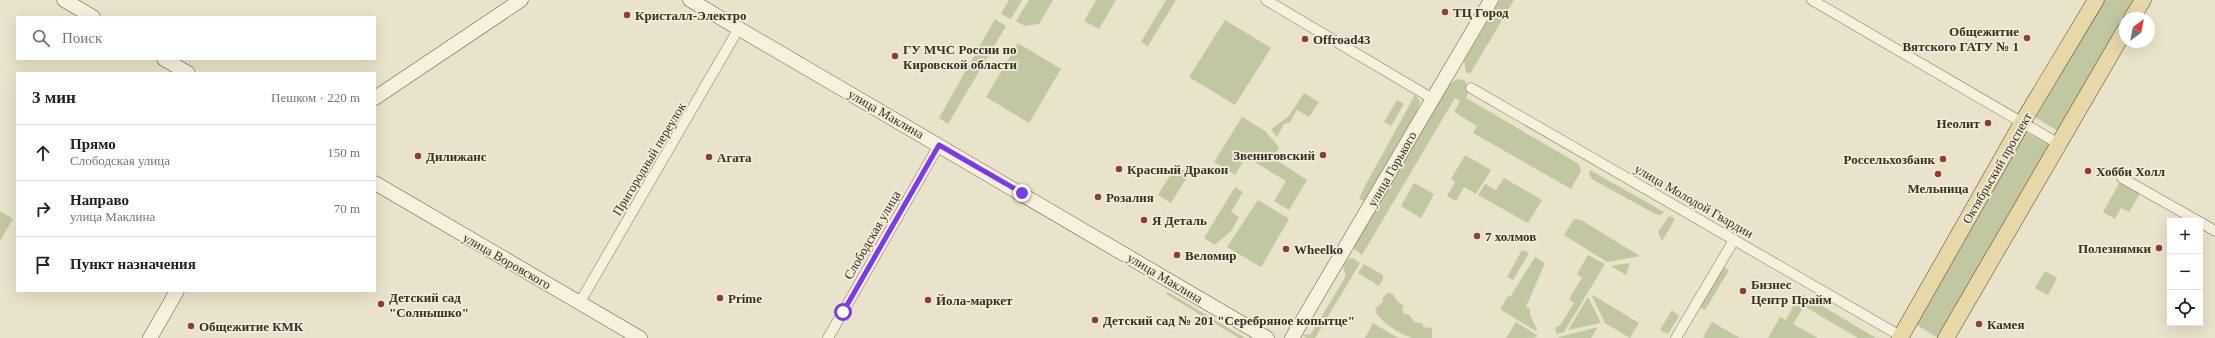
<!DOCTYPE html>
<html lang="ru">
<meta charset="utf-8">
<style>
:root{--surface:#fff;--page:#f2f2f2;--text:#202124;--muted:#757577;--line:#e0e0e0}
body{margin:0;font-family:"Times New Roman",serif;background:var(--page);color:var(--text)}
.controls{position:absolute;right:12px;bottom:12px;display:grid;overflow:hidden;border-radius:0px;box-shadow:0 4px 16px #0002}
.controls button{width:36px;height:36px;display:grid;place-items:center;padding:0;border:0;border-bottom:1px solid var(--line);background:var(--surface);color:var(--text);font:20px sans-serif}
.compass{position:absolute;left:2119px;top:12px;width:36px;height:36px;border-radius:50%;background:var(--surface);box-shadow:0 4px 16px #0002;rotate:32deg}
.stop{position:absolute;width:12px;height:12px;margin:-9px;border:3px solid #7c3aed;border-radius:50%;background:#fff}
.stop.end{background:#7c3aed;border-color:#fff;box-shadow:0 1px 4px #0008}
.list{margin:0;padding:0;list-style:none}
h2{display:flex;justify-content:space-between;align-items:center;height:52px;margin:0;padding:0 16px;font-size:17px}
h2 small{font-size:13px;font-weight:400;color:var(--muted)}
.list li{display:grid;grid-template-columns:26px 1fr auto;gap:12px;align-items:center;box-sizing:border-box;height:56px;padding:0 16px;border-top:1px solid var(--line)}
.list b{display:block;font-size:15px;white-space:nowrap}
.list p{margin:0;font-size:13px;white-space:nowrap;color:var(--muted)}
.list em{font-size:13px;font-style:normal;color:var(--muted)}
.icon{flex:none;width:22px;height:22px;fill:none;stroke:currentColor;stroke-width:2;stroke-linecap:round;stroke-linejoin:round}
.map{position:relative;flex:none;width:2215px;height:338px;overflow:hidden}
.search{position:absolute;background:var(--surface);box-shadow:0 4px 16px #0002;left:16px;top:16px;width:360px;height:44px;display:flex;align-items:center;gap:10px;box-sizing:border-box;padding:0 14px;border-radius:0px;color:var(--muted);font-size:15px}
.panel{position:absolute;background:var(--surface);box-shadow:0 4px 16px #0002;left:16px;top:72px;width:360px;height:220px;border-radius:0px}
.map>svg:first-child{display:block}
.green{fill:#c1c7a0}
.lines{fill:none;stroke-linecap:round;stroke-linejoin:round}
.street-casing{stroke:#857661;stroke-width:11}
.secondary-casing{stroke:#675844;stroke-width:15}
.primary-casing{stroke:#544534;stroke-width:17}
.street{stroke:#f6f0dd;stroke-width:10}
.secondary{stroke:#f6f0dd;stroke-width:14}
.primary{stroke:#e8d8a8;stroke-width:16}
.route{stroke:#7c3aed;stroke-width:5}
.poi-dot{fill:#8e3c38;stroke:#f2edda;stroke-width:1.5}
.labels{text-anchor:middle;dominant-baseline:central;stroke-width:3.5;stroke-linejoin:round;paint-order:stroke}
.poi-label{font-size:13px;font-weight:bold;fill:#382e22;stroke:#f2edda;text-anchor:start}
.street-label{font-size:13px;fill:#382e22;stroke:#f2edda}
</style>
<div class="map">
<svg width="2215" height="338" viewBox="0 0 2215 338">
<rect width="100%" height="100%" fill="#eae3cb"/>
<g class="green">
<polygon points="1009,0 1022,0 1011,19 1001,14"/>
<polygon points="1029,0 1053,0 1039,24 1025,26 1016,21"/>
<polygon points="1096,0 1116,0 1099,29 1084,21"/>
<polygon points="1166,0 1176,0 1148,46 1141,42"/>
<polygon points="1500,0 1514,0 1470,74 1466,72 1464,61"/>
<polygon points="2103,0 2137,0 2058,131 2033,116"/>
<polygon points="995,19 1006,26 948,124 939,118"/>
<polygon points="1225,20 1271,48 1235,105 1189,77"/>
<polygon points="1018,43 1061,69 1029,123 986,97"/>
<polygon points="1457,79 1464,80 1470,89 1466,98 1579,164 1581,171 1571,189 1473,133 1477,126 1454,112 1460,101 1455,98 1362,255 1353,248 1450,84"/>
<polygon points="1304,93 1319,102 1309,117 1297,110 1290,122 1284,124 1277,137 1271,129 1288,117"/>
<polygon points="1415,95 1420,101 1418,109 1364,201 1359,199 1366,184"/>
<polygon points="1397,100 1404,104 1391,126 1384,122"/>
<polygon points="1242,117 1265,131 1279,147 1273,158 1307,180 1289,210 1274,201 1286,181 1246,157 1235,175 1214,162"/>
<polygon points="2024,131 2051,146 1938,338 1914,323"/>
<polygon points="1465,155 1491,170 1476,194 1464,187 1456,201 1447,196 1455,182 1451,179"/>
<polygon points="1176,166 1189,174 1171,203 1158,195"/>
<polygon points="1590,170 1664,212 1661,215 1655,214 1592,179 1589,174"/>
<polygon points="1504,178 1542,200 1528,223 1478,195 1485,184 1496,190"/>
<polygon points="2121,180 2141,192 2129,212 2121,208 2115,219 2103,212"/>
<polygon points="1414,183 1434,194 1421,218 1401,206"/>
<polygon points="1235,187 1243,192 1231,212 1239,217 1231,231 1215,245 1204,238"/>
<polygon points="1258,200 1289,219 1261,267 1227,247"/>
<polygon points="0,211 13,219 0,241"/>
<polygon points="1669,216 1675,219 1662,241 1658,232"/>
<polygon points="1574,219 1581,220 1640,256 1607,262 1564,235"/>
<polygon points="1522,250 1529,253 1513,280 1507,277"/>
<polygon points="1588,255 1605,264 1564,332 1557,334 1555,328 1560,325 1574,303 1569,299 1582,278 1577,274"/>
<polygon points="1535,257 1545,263 1526,307 1530,309 1530,315 1537,329 1536,331 1500,309 1508,296 1510,297"/>
<polygon points="1352,258 1360,263 1315,338 1307,338 1302,335 1311,334 1346,276 1343,267 1348,259"/>
<polygon points="1630,263 1626,275 1611,266"/>
<polygon points="1364,264 1383,275 1383,279 1379,286 1358,273"/>
<polygon points="1724,267 1729,270 1705,310 1700,307"/>
<polygon points="2045,271 2057,278 2048,295 2035,288"/>
<polygon points="1168,292 1245,338 1239,338 1166,294"/>
<path d="M1387,293L1393,294L1397,301L1404,306L1402,309L1404,314H1408L1415,322L1423,324V327L1432,328V338C1426,338 1418,338 1413,338C1401,335 1377,320 1375,309L1383,302L1382,299Z"/>
<polygon points="1591,294 1639,323 1630,338 1605,323"/>
<polygon points="1802,294 1876,338 1858,338 1797,302"/>
<polygon points="1588,297 1601,323 1568,330"/>
<polygon points="1795,303 1803,308 1793,324 1818,338 1768,338 1780,317 1786,320"/>
<polygon points="1672,310 1679,316 1668,334 1660,330"/>
<polygon points="1516,322 1538,336 1532,338 1506,338"/>
<polygon points="1712,322 1740,338 1705,338 1703,337"/>
<polygon points="1373,323 1398,338 1365,338"/>
<polygon points="1598,327 1591,338 1558,338 1559,337"/>
</g>
<g class="lines">
<defs>
<g id="street">
<polyline points="1266,0 1433,99"/>
<polyline points="1812,0 2059,144"/>
<polyline points="1471,88 1904,338"/>
<polyline points="2122,178 2198,221"/>
<polyline points="2200,222 2215,231"/>
<polyline points="580,302 739,28"/>
<polyline points="828,338 939,145"/>
<polyline points="1676,338 1734,240"/>
</g>
<g id="secondary">
<polyline points="64,0 93,17"/>
<polyline points="690,0 1267,338"/>
<polyline points="164,59 188,73"/>
<polyline points="375,98 521,0"/>
<polyline points="375,183 640,338"/>
<polyline points="150,338 177,291"/>
<polyline points="1292,338 1491,0"/>
</g>
<g id="primary">
<polyline points="2132,18 2143,0"/>
<polyline points="1900,338 2022,123 2096,0"/>
<polyline points="1946,338 2125,30"/>
</g>
</defs>
<use href="#street" class="street-casing"/>
<use href="#secondary" class="secondary-casing"/>
<use href="#primary" class="primary-casing"/>
<use href="#street" class="street"/>
<use href="#secondary" class="secondary"/>
<use href="#primary" class="primary"/>
</g>
<g class="lines">
<polyline class="route" points="843,312 939,145 1022,193"/>
</g>
<g class="poi-dot">
<circle cx="1445" cy="12" r="4"/>
<circle cx="627" cy="15" r="4"/>
<circle cx="2027" cy="38" r="4"/>
<circle cx="1305" cy="39" r="4"/>
<circle cx="895" cy="56" r="4"/>
<circle cx="1988" cy="123" r="4"/>
<circle cx="1323" cy="155" r="4"/>
<circle cx="418" cy="156" r="4"/>
<circle cx="709" cy="157" r="4"/>
<circle cx="1943" cy="159" r="4"/>
<circle cx="1119" cy="169" r="4"/>
<circle cx="2088" cy="171" r="4"/>
<circle cx="1938" cy="174" r="4"/>
<circle cx="1098" cy="197" r="4"/>
<circle cx="1144" cy="220" r="4"/>
<circle cx="1477" cy="236" r="4"/>
<circle cx="2159" cy="248" r="4"/>
<circle cx="1286" cy="249" r="4"/>
<circle cx="1177" cy="255" r="4"/>
<circle cx="1743" cy="291" r="4"/>
<circle cx="720" cy="298" r="4"/>
<circle cx="928" cy="300" r="4"/>
<circle cx="381" cy="304" r="4"/>
<circle cx="1095" cy="320" r="4"/>
<circle cx="1979" cy="324" r="4"/>
<circle cx="191" cy="326" r="4"/>
</g>
<g class="labels">
<g class="poi-label">
<text x="1453" y="12">ТЦ Город</text>
<text x="635" y="15">Кристалл-Электро</text>
<text x="2019" y="31" text-anchor="end">Общежитие<tspan x="2019" dy="15">Вятского ГАТУ № 1</tspan></text>
<text x="1313" y="39">Offroad43</text>
<text x="903" y="49">ГУ МЧС России по<tspan x="903" dy="15">Кировской области</tspan></text>
<text x="1980" y="123" text-anchor="end">Неолит</text>
<text x="1315" y="155" text-anchor="end">Звениговский</text>
<text x="426" y="156">Дилижанс</text>
<text x="717" y="157">Агата</text>
<text x="1935" y="159" text-anchor="end">Россельхозбанк</text>
<text x="1127" y="169">Красный Дракон</text>
<text x="2096" y="171">Хобби Холл</text>
<text x="1938" y="188" text-anchor="middle">Мельница</text>
<text x="1106" y="197">Розалия</text>
<text x="1152" y="220">Я Деталь</text>
<text x="1485" y="236">7 холмов</text>
<text x="2151" y="248" text-anchor="end">Полезнямки</text>
<text x="1294" y="249">Wheelko</text>
<text x="1185" y="255">Веломир</text>
<text x="1751" y="284">Бизнес<tspan x="1751" dy="15">Центр Прайм</tspan></text>
<text x="389" y="297">Детский сад<tspan x="389" dy="15">"Солнышко"</tspan></text>
<text x="728" y="298">Prime</text>
<text x="936" y="300">Йола-маркет</text>
<text x="1103" y="320">Детский сад № 201 "Серебряное копытце"</text>
<text x="1987" y="324">Камея</text>
<text x="199" y="326">Общежитие КМК</text>
</g>
<g class="street-label">
<text transform="translate(886 114) rotate(30)">улица Маклина</text>
<text transform="translate(649 159) rotate(-59)">Пригородный переулок</text>
<text transform="translate(1997 168) rotate(-60)">Октябрьский проспект</text>
<text transform="translate(1392 169) rotate(-60)">улица Горького</text>
<text transform="translate(1694 201) rotate(30)">улица Молодой Гвардии</text>
<text transform="translate(872 235) rotate(-60)">Слободская улица</text>
<text transform="translate(507 261) rotate(30)">улица Воровского</text>
<text transform="translate(1165 278) rotate(31)">улица Маклина</text>
</g>
</g>
</svg>
<div class="controls">
<button>+</button>
<button>−</button>
<button><svg class="icon" aria-label="locate" viewBox="0 0 24 24"><circle cx="12" cy="12" r="6"/><path d="M12 2v4M12 18v4M2 12h4M18 12h4"/></svg></button>
</div>
<svg class="compass" viewBox="-18 -18 36 36"><path d="M0-13l5 13h-10z" fill="#e53935"/><path d="M0 13l5-13h-10z" fill="#757577"/></svg>
<div class="stop" style="left:843px;top:312px"></div>
<div class="stop end" style="left:1022px;top:193px"></div>
<div class="search"><svg class="icon" aria-label="search" viewBox="0 0 24 24"><circle cx="10" cy="10" r="6"/><path d="M15 15l6 6"/></svg>Поиск</div>
<section class="panel">
<h2>3 мин<small>Пешком · 220 m</small></h2>
<ul class="list">
<li><svg class="icon" aria-label="ahead" viewBox="0 0 24 24"><path d="M12 20V5M6 11l6-6 6 6"/></svg><div><b>Прямо</b><p>Слободская улица</p></div><em>150 m</em></li>
<li><svg class="icon" aria-label="right" viewBox="0 0 24 24"><path d="M7 20v-9h11M14 6l5 5-5 5"/></svg><div><b>Направо</b><p>улица Маклина</p></div><em>70 m</em></li>
<li><svg class="icon" aria-label="arrive" viewBox="0 0 24 24"><path d="M6 21V4h12l-3 4 3 4H6"/></svg><div><b>Пункт назначения</b></div></li>
</ul>
</section>
</div>
